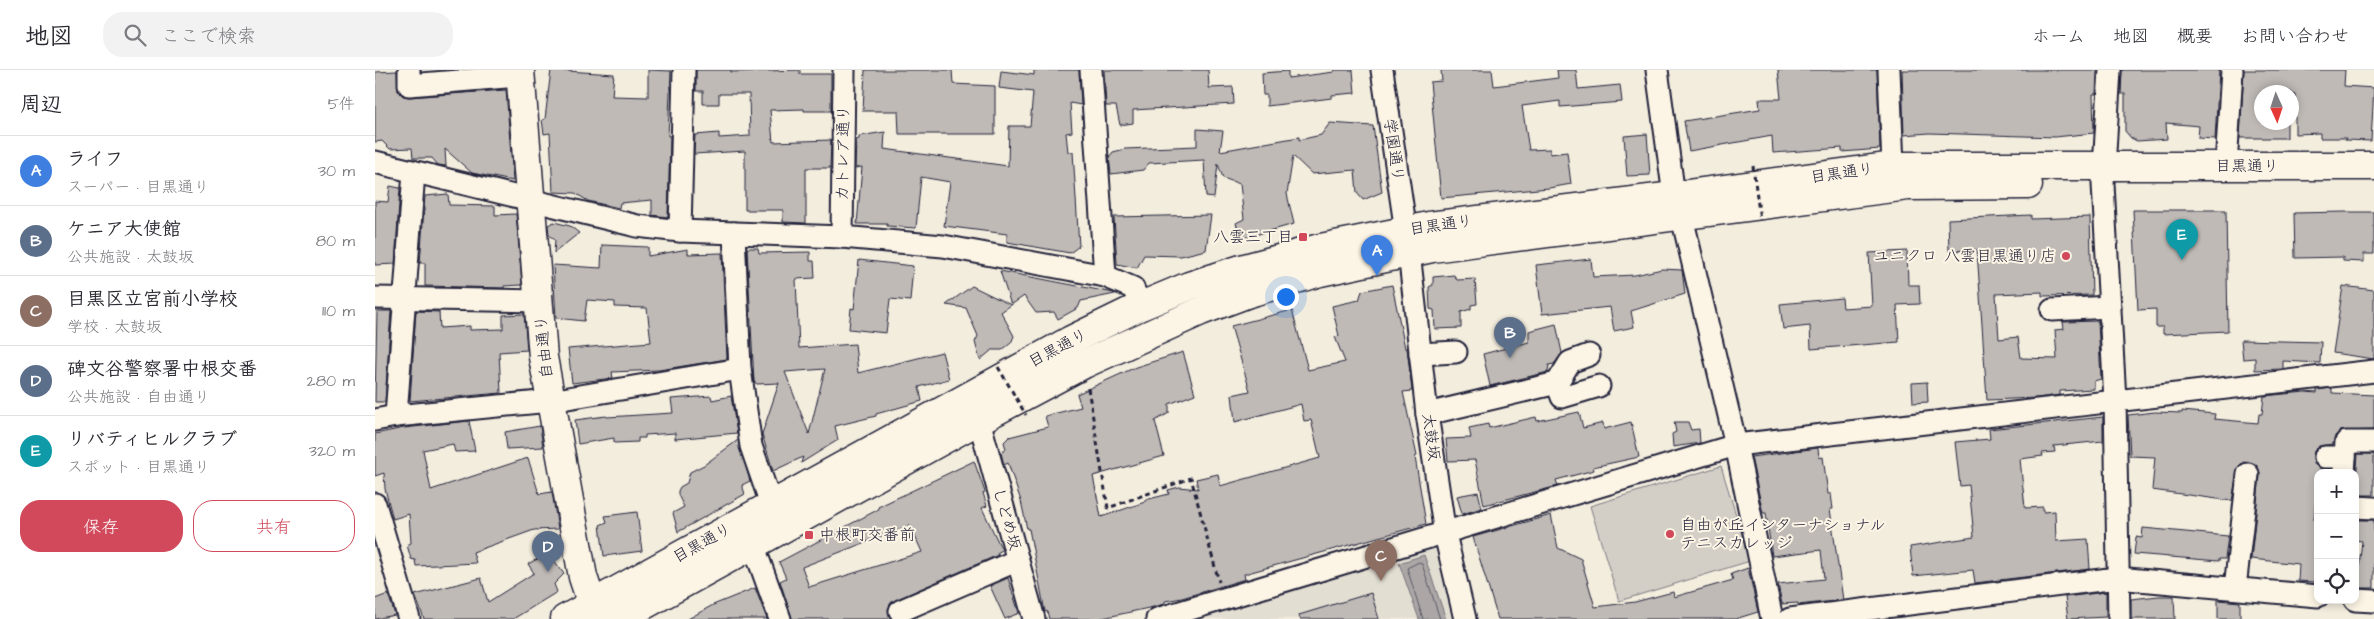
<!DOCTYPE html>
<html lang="ja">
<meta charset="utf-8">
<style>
:root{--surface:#fff;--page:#f2f2f3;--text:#2b2b33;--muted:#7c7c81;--line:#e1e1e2;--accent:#d1495b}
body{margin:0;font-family:"Architects Daughter","Klee One",sans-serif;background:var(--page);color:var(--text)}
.controls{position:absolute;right:15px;bottom:15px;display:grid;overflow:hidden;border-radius:10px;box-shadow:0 2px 8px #0003}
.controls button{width:45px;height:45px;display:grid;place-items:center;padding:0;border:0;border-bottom:1px solid var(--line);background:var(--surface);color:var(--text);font:25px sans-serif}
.compass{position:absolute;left:1879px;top:15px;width:45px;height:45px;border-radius:50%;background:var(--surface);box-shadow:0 2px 8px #0003;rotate:177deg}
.you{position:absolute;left:910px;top:226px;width:18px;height:18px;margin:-12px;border:4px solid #fff;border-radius:50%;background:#1a73e8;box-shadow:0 0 0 8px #1a73e833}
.badge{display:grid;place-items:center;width:32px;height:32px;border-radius:50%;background:var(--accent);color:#fff;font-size:16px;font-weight:700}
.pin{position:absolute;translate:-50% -41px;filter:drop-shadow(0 1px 2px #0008)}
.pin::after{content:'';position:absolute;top:26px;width:18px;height:15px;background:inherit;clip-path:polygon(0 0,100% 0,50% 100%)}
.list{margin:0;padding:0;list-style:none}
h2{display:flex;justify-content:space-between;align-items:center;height:65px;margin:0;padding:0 20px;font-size:21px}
h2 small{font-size:16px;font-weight:400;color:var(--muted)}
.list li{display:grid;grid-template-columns:32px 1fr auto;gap:15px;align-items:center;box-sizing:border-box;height:70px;padding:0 20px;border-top:1px solid var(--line)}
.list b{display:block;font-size:19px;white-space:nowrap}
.list p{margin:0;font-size:16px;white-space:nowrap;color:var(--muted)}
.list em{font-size:16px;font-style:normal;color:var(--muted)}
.actions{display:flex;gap:10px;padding:15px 20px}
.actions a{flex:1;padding:11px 0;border:1px solid var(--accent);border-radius:20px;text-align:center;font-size:18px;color:var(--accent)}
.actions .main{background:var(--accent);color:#fff}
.icon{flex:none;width:28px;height:28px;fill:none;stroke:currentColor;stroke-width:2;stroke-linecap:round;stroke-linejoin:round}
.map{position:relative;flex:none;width:1999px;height:549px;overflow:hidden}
header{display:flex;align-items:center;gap:30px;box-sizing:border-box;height:70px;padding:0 25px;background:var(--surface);border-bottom:1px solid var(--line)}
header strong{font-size:24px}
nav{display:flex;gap:28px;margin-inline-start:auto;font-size:18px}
.search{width:350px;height:45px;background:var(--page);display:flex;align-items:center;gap:12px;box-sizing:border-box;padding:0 18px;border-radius:20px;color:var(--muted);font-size:19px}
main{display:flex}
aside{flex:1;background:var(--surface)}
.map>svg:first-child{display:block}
.built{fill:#e3ded2}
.green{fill:#d4cfc6;stroke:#7b7880}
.water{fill:#aca7a6;stroke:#75727b}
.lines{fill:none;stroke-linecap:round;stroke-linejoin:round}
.shore{stroke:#595766;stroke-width:1}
.building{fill:#bfbab6;stroke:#22223b;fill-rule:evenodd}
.minor-casing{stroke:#22223b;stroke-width:25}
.major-casing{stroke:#22223b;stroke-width:31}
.path{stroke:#22223b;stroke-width:3;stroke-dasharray:5 4;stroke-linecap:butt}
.minor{stroke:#fcf5e5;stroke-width:21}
.major{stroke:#fcf5e5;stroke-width:28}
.path-bridge{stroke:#22223b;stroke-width:3;stroke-dasharray:5 4;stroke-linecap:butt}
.poi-dot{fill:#d1495b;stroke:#fcf5e5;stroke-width:2}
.labels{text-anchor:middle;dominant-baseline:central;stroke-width:4;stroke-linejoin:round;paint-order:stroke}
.street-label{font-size:16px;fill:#22223b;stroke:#fcf5e5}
.poi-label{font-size:16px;fill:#22223b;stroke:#fcf5e5;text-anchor:end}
</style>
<header>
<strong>地図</strong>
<div class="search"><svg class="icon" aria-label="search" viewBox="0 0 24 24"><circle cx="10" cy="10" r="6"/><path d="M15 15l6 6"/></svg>ここで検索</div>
<nav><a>ホーム</a><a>地図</a><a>概要</a><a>お問い合わせ</a></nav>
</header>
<main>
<aside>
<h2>周辺<small>5件</small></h2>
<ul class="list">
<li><span class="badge" style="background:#3f7fe0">A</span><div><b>ライフ</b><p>スーパー · 目黒通り</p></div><em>30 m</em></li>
<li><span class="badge" style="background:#5c6f8a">B</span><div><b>ケニア大使館</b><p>公共施設 · 太鼓坂</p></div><em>80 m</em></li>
<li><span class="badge" style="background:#8d6e63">C</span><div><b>目黒区立宮前小学校</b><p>学校 · 太鼓坂</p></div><em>110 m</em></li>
<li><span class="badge" style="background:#5c6f8a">D</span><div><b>碑文谷警察署中根交番</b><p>公共施設 · 自由通り</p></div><em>280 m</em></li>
<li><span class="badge" style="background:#0f9aa8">E</span><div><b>リバティヒルクラブ</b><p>スポット · 目黒通り</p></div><em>320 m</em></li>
</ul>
<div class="actions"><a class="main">保存</a><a>共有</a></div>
</aside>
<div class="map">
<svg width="1999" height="549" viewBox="0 0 1999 549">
<rect width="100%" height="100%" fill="#f3edde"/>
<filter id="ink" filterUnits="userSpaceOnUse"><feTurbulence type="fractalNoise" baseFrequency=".02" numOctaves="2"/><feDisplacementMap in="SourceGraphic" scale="10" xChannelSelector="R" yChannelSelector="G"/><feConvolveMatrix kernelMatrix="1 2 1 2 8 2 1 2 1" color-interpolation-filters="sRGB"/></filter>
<g filter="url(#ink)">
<polygon class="built" points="1065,472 1082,549 812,549"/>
<polygon class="green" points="1346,396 1375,491 1244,531 1215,436"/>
<polygon class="water" points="1049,485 1071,549 1044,549 1024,493"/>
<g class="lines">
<polyline class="shore" points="1048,549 1032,498 1044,492 1047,494 1065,549"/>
</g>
<g class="building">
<polygon points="176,0 239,4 237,26 273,27 273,0 296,1 293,66 295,66 293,147 277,145 277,130 245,133 244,138 213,131 200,123 178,122 175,63 169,64 167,50 170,49"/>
<polygon points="321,0 356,0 356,2 425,0 425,4 456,4 456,41 429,41 429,39 395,40 398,72 456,70 455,98 431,98 431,153 408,152 408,140 370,140 370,81 319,84 320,65 344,63 344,68 375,66 374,24 344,24 344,34 328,34 328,21 321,21"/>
<polygon points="490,0 577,0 578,14 620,16 620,64 524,64 523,41 488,41"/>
<polygon points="659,0 704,0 706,35 695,33 697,62 691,63 693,82 698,82 704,176 695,183 632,172 632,164 569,156 575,112 546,107 541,158 512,156 512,154 482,154 487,97 480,98 481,70 484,69 484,66 510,62 509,79 633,96 634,56 655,56 658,22 624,18 626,1 659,5"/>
<polygon points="729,0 833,0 834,18 858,17 859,34 758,40 758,53 745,55 741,36 731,36"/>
<polygon points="959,0 978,0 980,23 957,25 957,28 892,36 892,25 888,25 887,3 913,1 913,8 959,2"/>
<polygon points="1066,0 1117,0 1119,16 1183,8 1182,0 1201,0 1203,19 1245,15 1247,32 1185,37 1185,31 1147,36 1154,80 1175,79 1175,84 1192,82 1196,114 1174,118 1066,128 1055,12 1067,11"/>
<polygon points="1403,0 1502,0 1505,79 1467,82 1467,78 1398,83 1397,66 1314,81 1309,51 1385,39 1384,29 1406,29"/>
<polygon points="1527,0 1722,0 1721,24 1718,24 1719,63 1680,67 1554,63 1529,65"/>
<polygon points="1747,0 1844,0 1840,69 1823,68 1824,56 1791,53 1792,69 1762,71 1756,68 1750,61 1750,24 1746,24"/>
<polygon points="1869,0 1970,0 1969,16 1999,18 1996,71 1970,70 1971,68 1945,68 1945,63 1920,64 1920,25 1916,22 1886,22 1886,52 1912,52 1912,68 1865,68"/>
<polygon points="22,1 23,21 28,26 34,27 131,20 138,111 97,103 70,79 71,96 63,95 57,88 38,88 37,78 15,79 7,71 0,72 0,2"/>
<polygon points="955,53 998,56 1007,122 988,130 982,123 980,100 937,104 918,86 912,124 919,154 866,169 861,153 869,149 865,114 848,108 843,94 839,128 831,127 829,90 774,93 768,100 736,104 734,87 738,82 750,79 822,76 822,59 848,61 845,81 924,67 924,70 946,65"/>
<polygon points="1272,64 1275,105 1252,106 1249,66"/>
<polygon points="15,116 25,118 20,194 0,195 0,131 13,132"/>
<polygon points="73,124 74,135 120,136 120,145 141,144 147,215 129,216 129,218 50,216 50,193 45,193 50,126"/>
<polygon points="1758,140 1851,140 1853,261 1788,264 1788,257 1781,257 1781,239 1763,240"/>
<polygon points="1971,142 1999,142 1999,184 1989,184 1989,192 1968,191 1968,187 1920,188 1919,143"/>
<polygon points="836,145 831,180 806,186 769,185 762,198 742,194 739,147"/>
<polygon points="1656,145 1656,149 1715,147 1717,225 1667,226 1667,222 1621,224 1624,269 1643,267 1646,288 1682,289 1680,260 1689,259 1688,252 1723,251 1726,309 1719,311 1719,319 1685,321 1685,325 1661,328 1612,330 1602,180 1574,181 1573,149"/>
<polygon points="179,152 195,156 204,163 179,183 180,170 174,165 173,155"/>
<polygon points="227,175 273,177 273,186 313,179 313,184 347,183 352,289 284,300 237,302 238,308 197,313 193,279 276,272 272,238 240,237 240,232 212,230 209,251 181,248 178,195 226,198"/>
<path d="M372,178H383L384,183L435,182V191H439L440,208L421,209L424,278L480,274L483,303L567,282L574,309L544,317L547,331L501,344V346L460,356L463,370L426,393L428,387L398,401L387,364L404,313L382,314L379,312ZM450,299L434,364L410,302Z"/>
<polygon points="1532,181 1533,215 1544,215 1545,234 1522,235 1524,272 1436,279 1435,256 1408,259 1405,234 1467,228 1468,238 1497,236 1494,183"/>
<polygon points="1216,189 1218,207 1260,205 1287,199 1307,200 1310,224 1256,241 1259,257 1239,261 1235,237 1167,244 1161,195"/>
<polygon points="484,190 538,196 535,231 515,229 511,263 474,259 476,238 479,239"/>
<polygon points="625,201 739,223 740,224 706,231 703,238 683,249 679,242 661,243 649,226 636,235"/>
<polygon points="1079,205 1082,210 1100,209 1102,234 1096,235 1096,239 1086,242 1086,258 1060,259 1059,240 1055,239 1054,217 1058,215 1058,207"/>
<polygon points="1017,215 1030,278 1032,278 1037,321 1028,322 1042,386 1040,387 1051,454 869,504 870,509 807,528 790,531 790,533 783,536 723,549 674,549 672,541 670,542 654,459 652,459 646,431 633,393 629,395 626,383 631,379 629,372 634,367 673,357 670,346 706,337 702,324 761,297 808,282 820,324 794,334 794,343 780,351 789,386 718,406 726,447 770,432 770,430 794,424 793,420 804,417 823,419 821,409 843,404 845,416 945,388 936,350 929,351 926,334 860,352 857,325 875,321 856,256 917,240 933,300 970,292 960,267 964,266 957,236 984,230 987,221"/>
<polygon points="597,216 636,235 626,242 639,266 636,273 627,280 617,280 605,290 600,272 603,266 591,238 571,235"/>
<polygon points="1968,216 1999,220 1999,289 1958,283"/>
<polygon points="2,241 16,241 10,332 0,332"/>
<polygon points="41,241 64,242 65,258 95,256 95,260 128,259 128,245 149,244 152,280 124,282 126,323 35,331"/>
<polygon points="1181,254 1187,283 1179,294 1174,295 1173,302 1115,316 1108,284 1154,272 1154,261"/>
<polygon points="1866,270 1946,272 1945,293 1908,291 1908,299 1880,300 1880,288 1868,289"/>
<polygon points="1552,312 1553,332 1538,333 1537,313"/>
<polygon points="1957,318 1957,323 1999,325 1999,360 1965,361 1960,366 1958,374 1944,376 1939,381 1938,387 1939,394 1944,398 1957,400 1957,403 1943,403 1939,450 1943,451 1943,487 1941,487 1940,512 1923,511 1924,494 1876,489 1885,405 1884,399 1880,394 1868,392 1863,397 1857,431 1777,420 1780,387 1755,386 1753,345 1780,342 1807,343 1807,341 1840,344 1839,349 1883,353 1884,344 1887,344 1889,326 1930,322 1942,323 1942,320"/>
<polygon points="336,326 337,330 356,326 362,363 300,369 300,363 270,365 270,368 263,368 263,372 239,373 239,368 203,374 200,350 231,346 232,347 298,343 296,329"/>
<polygon points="1204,342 1208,358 1228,353 1229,359 1256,352 1264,387 1218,397 1219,400 1181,410 1183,416 1109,435 1100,390 1073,391 1071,369 1096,368 1094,358 1113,354 1114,358 1161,347 1162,351"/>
<polygon points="1728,347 1728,371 1679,376 1680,382 1667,383 1668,386 1645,389 1650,438 1668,437 1668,442 1680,441 1681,471 1713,469 1715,499 1600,513 1598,500 1538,506 1535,477 1599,467 1594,415 1585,416 1580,372 1615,369 1614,359"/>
<polygon points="94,351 100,381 80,382 78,374 48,380 56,420 153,388 164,424 177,422 183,459 159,460 98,482 101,493 41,496 40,490 36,489 32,475 36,473 34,444 18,449 10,419 9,403 0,406 0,364 29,358"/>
<polygon points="1299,352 1313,352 1316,360 1324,359 1325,373 1298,377 1297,364 1301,362"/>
<polygon points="165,356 168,377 132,379 130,362"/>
<polygon points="363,370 375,411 367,415 370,424 303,462 298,443 309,437 303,425 303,421 305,417 312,413 315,402 329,395"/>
<polygon points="1443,378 1444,388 1448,387 1453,424 1456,424 1458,439 1455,439 1468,530 1423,535 1423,533 1407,534 1403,514 1449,509 1446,480 1397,486 1391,443 1388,443 1376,387"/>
<polygon points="1983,384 1999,384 1999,425 1980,425"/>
<path d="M599,391L610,422L608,423L612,436L607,438L627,480L622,483L623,485L520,530L513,539L516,549H417L405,511L411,508L404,492L504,439L503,437ZM535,455L547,482L434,517L427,497Z"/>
<polygon points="1103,422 1107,438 1087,444 1082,426"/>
<polygon points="262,442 267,481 229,486 225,455 232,452 230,446"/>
<polygon points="1176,445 1183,478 1206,489 1220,537 1260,532 1298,522 1299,527 1358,510 1356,504 1373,498 1383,542 1360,549 1123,549 1098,467"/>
<polygon points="1980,450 1999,450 1999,518 1984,518 1982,514 1987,471 1980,470"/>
<polygon points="1768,458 1853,466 1850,489 1844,489 1844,491 1759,484 1761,467 1767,468"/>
<polygon points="174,483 189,504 179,514 182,522 138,549 49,549 40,525 106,508 113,532 159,503 153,494"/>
<polygon points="633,508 644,543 630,549 615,516"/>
<polygon points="380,518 392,549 313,549 338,535"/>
<polygon points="1731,522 1731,547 1693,549 1690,527"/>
<polygon points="996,523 1004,549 925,549 924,545"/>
<polygon points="13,524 20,545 0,549 0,529"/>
<polygon points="1784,526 1799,526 1800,549 1756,549 1756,529"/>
<polygon points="1843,530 1865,532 1865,549 1843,549"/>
</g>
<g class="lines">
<defs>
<g id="minor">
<polyline points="34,0 34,15 145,6"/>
<polyline points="716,0 730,206"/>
<polyline points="1007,0 1034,182 1052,344 1070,464 1090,549"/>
<polyline points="1282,0 1299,126"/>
<polyline points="1514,0 1518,96"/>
<polyline points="1735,0 1728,114 1740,330 1744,549"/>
<polyline points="0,92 262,156 305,161 467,167 568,176 730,206 758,218 766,236"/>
<polyline points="1851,96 1857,0"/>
<polyline points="1307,147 1361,375 1397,549"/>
<polyline points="305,161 309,0"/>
<polyline points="359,163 365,299 376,376 396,434"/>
<polyline points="467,167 469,0"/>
<polyline points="0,228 164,231"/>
<polyline points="1677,240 1735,237"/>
<polyline points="1045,284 1081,282"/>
<polyline points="1182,313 1187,327 1224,316"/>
<polyline points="1052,344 1182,313 1195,292 1214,285"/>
<polyline points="21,346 39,102"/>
<polyline points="0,350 21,346 175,331 365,299"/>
<polyline points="604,350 659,549"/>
<polyline points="1950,387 1970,387"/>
<polyline points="1969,403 1971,372 1999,372"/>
<polyline points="0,434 34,549"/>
<polyline points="1980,437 1999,438"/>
<polyline points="378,474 405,549"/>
<polyline points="1860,518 1873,404"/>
<polyline points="1980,530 1999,531"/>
<polyline points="525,541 643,490"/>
<polyline points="782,549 1361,375 1999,301"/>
<polyline points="1415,549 1742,508 1943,526"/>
</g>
<g id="major">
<polyline points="145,0 168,287 208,507 222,549"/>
<polyline points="190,549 696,270 766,236 814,216 866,199 941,179 1054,156 1299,126 1518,96 1999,96"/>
<polyline points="244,549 604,350 709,294 826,241 874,223 945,202 1057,178 1533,116 1653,115"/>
</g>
</defs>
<use href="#minor" class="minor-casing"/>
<use href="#major" class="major-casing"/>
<polyline class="path" points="713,318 733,438 816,408 844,512"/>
<use href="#minor" class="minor"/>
<use href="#major" class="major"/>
<g class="path-bridge">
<polyline points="1378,96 1385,150"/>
<polyline points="623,297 651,345"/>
</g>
</g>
</g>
<g class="poi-dot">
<rect x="923" y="162" width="10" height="10" rx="2.5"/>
<circle cx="1691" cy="186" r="5"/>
<circle cx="1295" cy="464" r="5"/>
<rect x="429" y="460" width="10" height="10" rx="2.5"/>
</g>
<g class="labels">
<g class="street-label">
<text transform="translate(1019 80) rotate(82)">学園通り</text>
<text transform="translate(468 83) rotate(-89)">カトレア通り</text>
<text x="1872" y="96">目黒通り</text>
<text transform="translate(1467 103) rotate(-8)">目黒通り</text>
<text transform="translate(1066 155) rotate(-8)">目黒通り</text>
<text transform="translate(169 277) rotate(-96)">自由通り</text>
<text transform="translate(683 278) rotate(-28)">目黒通り</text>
<text transform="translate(1056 367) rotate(82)">太鼓坂</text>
<text transform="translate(632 449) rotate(74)">しどめ坂</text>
<text transform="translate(327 473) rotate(-29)">目黒通り</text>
</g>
<g class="poi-label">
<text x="918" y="167">八雲三丁目</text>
<text x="1681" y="186">ユニクロ 八雲目黒通り店</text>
<text x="1305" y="455" text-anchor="start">自由が丘インターナショナル<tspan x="1305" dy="18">テニスカレッジ</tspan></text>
<text x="444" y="465" text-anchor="start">中根町交番前</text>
</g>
</g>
</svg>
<div class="controls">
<button>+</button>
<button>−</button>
<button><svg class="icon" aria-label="locate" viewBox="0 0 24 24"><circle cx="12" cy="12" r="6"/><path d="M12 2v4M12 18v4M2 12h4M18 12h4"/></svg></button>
</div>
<svg class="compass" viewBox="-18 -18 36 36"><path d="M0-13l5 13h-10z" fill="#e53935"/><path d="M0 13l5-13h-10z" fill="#7c7c81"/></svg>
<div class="you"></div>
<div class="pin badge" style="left:1002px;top:206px;background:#3f7fe0">A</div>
<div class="pin badge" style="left:1135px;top:288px;background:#5c6f8a">B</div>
<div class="pin badge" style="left:1006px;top:511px;background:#8d6e63">C</div>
<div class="pin badge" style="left:173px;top:502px;background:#5c6f8a">D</div>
<div class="pin badge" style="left:1807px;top:190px;background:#0f9aa8">E</div>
</div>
</main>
